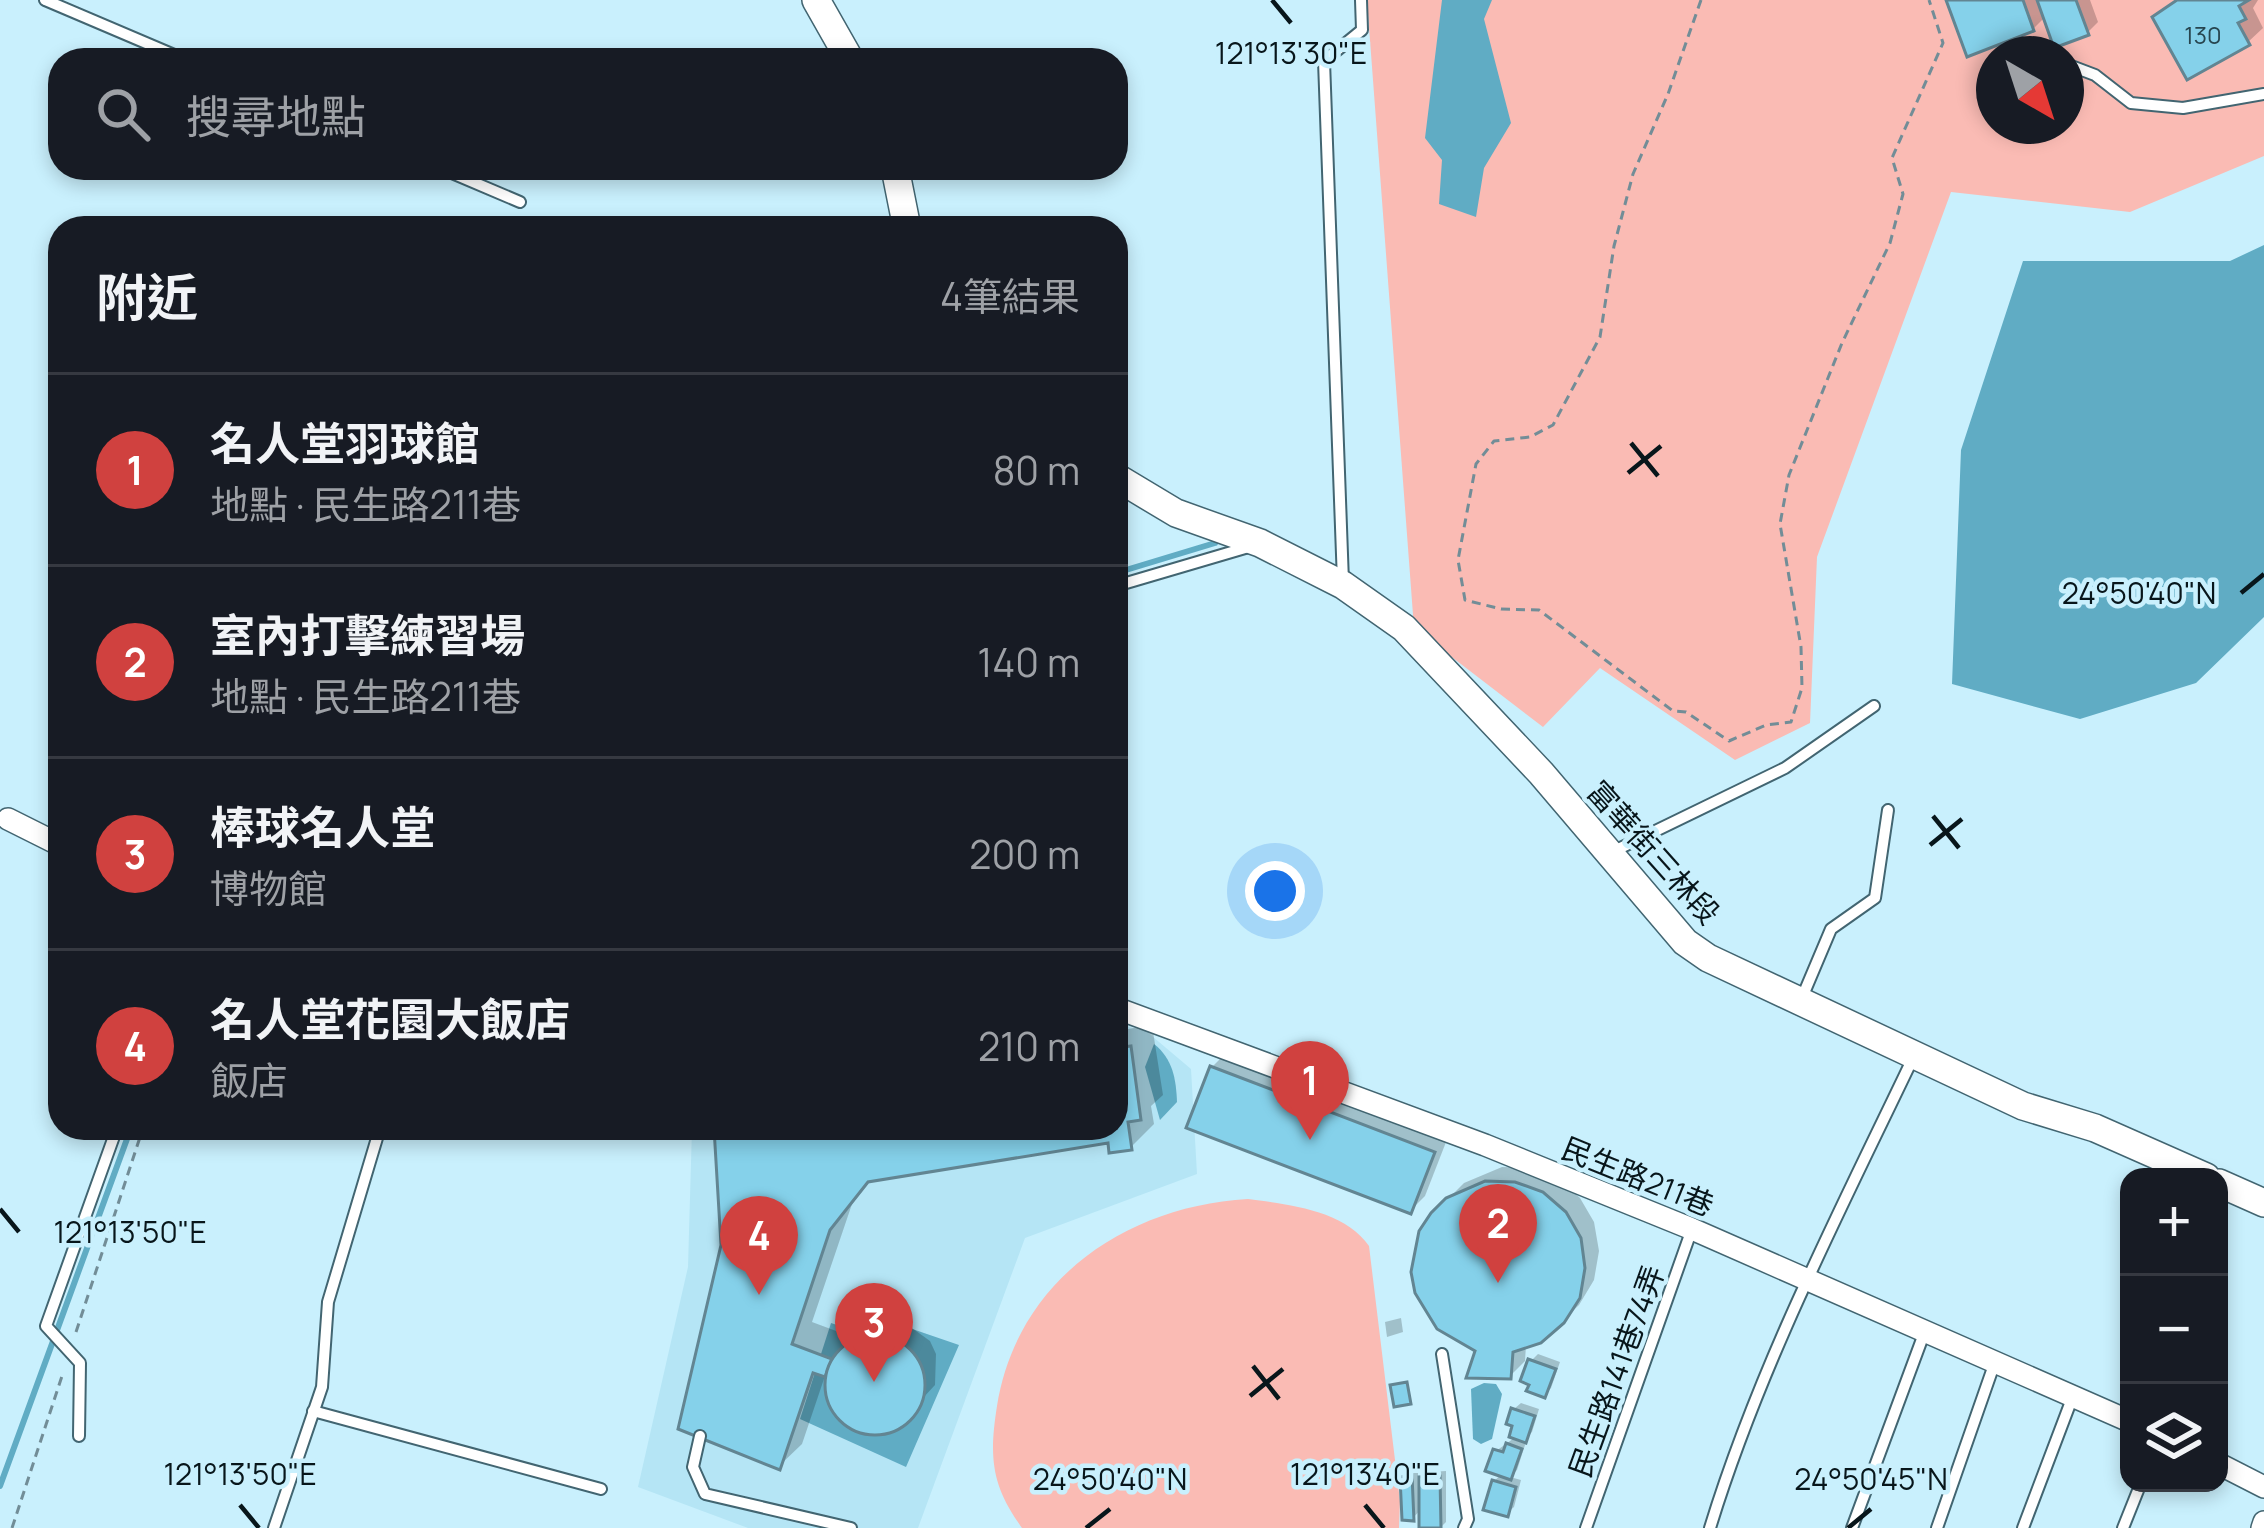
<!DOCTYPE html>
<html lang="zh-TW">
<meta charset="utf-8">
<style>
:root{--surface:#171b24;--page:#242831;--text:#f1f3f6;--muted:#9ea1a6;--line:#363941;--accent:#d0413f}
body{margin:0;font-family:Manrope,"Noto Sans TC",sans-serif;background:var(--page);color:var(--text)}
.controls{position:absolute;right:36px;bottom:36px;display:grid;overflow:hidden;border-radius:24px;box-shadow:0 6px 18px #0003}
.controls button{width:108px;height:108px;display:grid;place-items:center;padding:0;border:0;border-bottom:3px solid var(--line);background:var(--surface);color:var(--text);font:60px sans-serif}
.compass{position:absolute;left:1976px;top:36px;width:108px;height:108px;border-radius:50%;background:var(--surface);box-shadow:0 6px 18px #0003;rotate:141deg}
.you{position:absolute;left:1275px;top:891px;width:42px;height:42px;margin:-30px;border:9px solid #fff;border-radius:50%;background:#1a73e8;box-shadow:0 0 0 18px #1a73e833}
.badge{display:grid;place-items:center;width:78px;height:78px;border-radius:50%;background:var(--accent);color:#fff;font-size:39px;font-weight:700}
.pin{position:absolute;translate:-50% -99px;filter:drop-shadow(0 3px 6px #0008)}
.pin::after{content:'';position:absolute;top:63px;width:42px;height:36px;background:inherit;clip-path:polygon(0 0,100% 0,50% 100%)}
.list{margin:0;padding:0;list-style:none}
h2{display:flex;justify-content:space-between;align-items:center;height:156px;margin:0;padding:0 48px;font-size:51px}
h2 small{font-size:39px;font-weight:400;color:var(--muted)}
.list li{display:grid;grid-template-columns:78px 1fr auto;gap:36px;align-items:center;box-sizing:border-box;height:192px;padding:0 48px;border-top:3px solid var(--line)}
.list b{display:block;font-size:45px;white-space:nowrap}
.list p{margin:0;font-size:39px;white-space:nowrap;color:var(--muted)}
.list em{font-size:39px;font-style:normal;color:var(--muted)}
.icon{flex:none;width:66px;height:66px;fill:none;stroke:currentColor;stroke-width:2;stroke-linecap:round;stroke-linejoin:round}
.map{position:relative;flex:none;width:2264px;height:1528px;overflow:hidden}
.search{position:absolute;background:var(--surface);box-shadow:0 6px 18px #0003;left:48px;top:48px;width:1080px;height:132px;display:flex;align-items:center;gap:30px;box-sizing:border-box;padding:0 42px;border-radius:36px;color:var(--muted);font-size:45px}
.panel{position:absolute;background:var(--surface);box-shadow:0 6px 18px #0003;left:48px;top:216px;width:1080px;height:924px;border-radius:36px}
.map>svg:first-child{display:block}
.built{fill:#b5e5f5}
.green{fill:#fabbb4;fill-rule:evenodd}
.water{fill:#60acc4}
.shadow{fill:#0003}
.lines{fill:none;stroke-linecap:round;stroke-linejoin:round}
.stream{stroke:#60acc4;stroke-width:6}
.building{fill:#85d1ea;stroke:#628592;stroke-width:3}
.service-casing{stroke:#426571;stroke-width:14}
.minor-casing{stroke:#426571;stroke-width:24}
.tertiary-casing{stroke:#426571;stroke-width:30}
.path{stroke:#728d97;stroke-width:3;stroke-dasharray:9 6;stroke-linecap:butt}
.service{stroke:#fff;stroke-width:10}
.minor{stroke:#fff;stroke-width:21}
.tertiary{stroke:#fff;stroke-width:27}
.ticks{fill:none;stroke:#08161b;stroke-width:4.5}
.labels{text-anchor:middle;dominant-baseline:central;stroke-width:9;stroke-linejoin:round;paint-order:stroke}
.number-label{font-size:24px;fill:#27454f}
.street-label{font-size:30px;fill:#08161b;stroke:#c9f0fd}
.ticks-label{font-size:30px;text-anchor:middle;fill:#08161b;stroke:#c9f0fd;stroke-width:9;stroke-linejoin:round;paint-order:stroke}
</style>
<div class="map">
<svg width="2264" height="1528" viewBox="0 0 2264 1528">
<rect width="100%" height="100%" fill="#c9f0fd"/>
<polygon class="built" points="1116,1024 1146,1031 1191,1069 1197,1174 1025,1238 918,1528 748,1528 638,1487 688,1267 692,1128 1116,1128"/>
<g class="green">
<path d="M1367,0H2264V156L2130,212L1951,192L1817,557L1810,723L1735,760L1600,668L1543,727L1414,628ZM1994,54H2066V126H1994Z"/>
<path d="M1248,1199C1287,1204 1345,1210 1369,1246L1400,1501L1399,1528H1022C991,1485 989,1457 997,1406C1017,1280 1126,1206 1248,1199Z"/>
</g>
<g class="water">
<polygon points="1442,0 1492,0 1484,19 1511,123 1484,168 1476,217 1439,204 1442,160 1425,138"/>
<polygon points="2264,245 2264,617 2196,683 2080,719 1952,684 1961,450 2023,261 2230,261"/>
<path d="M1154,1044C1173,1059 1176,1079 1177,1102L1160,1120L1145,1067Z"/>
<polygon points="854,1309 959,1345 906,1467 800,1419 831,1323 846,1328"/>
<polygon points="1484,1383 1496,1384 1502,1394 1492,1439 1481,1444 1473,1439 1471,1389"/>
</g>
<g class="shadow">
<polygon points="1949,0 2090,0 2098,22 2087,33 2046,16 2033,29"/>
<polygon points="2175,0 2258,0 2253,8 2263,28 2248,42 2156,17"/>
<polygon points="1152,1025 1163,1095 1151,1106 1154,1124 1131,1147 1110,1140 871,1180 852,1204 812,1322 855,1338 874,1324 905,1323 930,1341 936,1354 935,1385 898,1425 885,1430 854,1427 832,1405 827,1370 802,1444 779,1466 724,1245 717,1128 1116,1128 1116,1031"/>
<polygon points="1227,1052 1448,1137 1425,1196 1410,1211 1212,1067"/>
<polygon points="1502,1167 1532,1168 1559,1178 1580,1198 1594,1222 1599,1251 1594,1280 1579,1305 1562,1321 1526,1345 1525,1361 1510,1376 1478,1350 1433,1214 1464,1183"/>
<polygon points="1401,1318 1403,1332 1387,1337 1385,1322"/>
<polygon points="1538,1354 1560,1362 1551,1388 1544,1395 1531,1361"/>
<polygon points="1521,1403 1539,1409 1532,1432 1523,1441 1526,1442 1517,1470 1510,1477 1521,1480 1514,1507 1507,1513 1494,1481 1502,1474 1496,1451 1517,1436 1514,1409"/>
<polygon points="1418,1470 1418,1482 1429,1472 1446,1471 1446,1522 1440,1528 1421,1528 1422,1508 1413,1518 1403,1478"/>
</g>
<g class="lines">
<g class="stream">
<polyline points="1116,573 1215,543"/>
<polyline points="0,1486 131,1128"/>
</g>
</g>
<g class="building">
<polygon points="1946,0 2023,0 2034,31 1967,57"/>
<polygon points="2037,0 2076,0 2089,35 2054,48"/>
<polygon points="2177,0 2249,0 2239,6 2246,19 2238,23 2250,45 2187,80 2152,17"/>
<polygon points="1131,1046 1141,1120 1128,1122 1132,1150 1109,1153 1108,1143 868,1182 830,1230 792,1344 832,1359 825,1377 813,1373 780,1470 678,1429 721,1245 714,1128 1116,1128 1116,1048"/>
<polygon points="1210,1066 1435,1152 1411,1214 1186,1128"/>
<polygon points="1485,1181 1515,1182 1543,1192 1566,1212 1581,1238 1585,1268 1580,1298 1564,1323 1541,1343 1513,1352 1511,1379 1466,1378 1475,1351 1437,1329 1415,1293 1411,1272 1419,1231 1431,1213 1446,1198"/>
<circle cx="875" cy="1385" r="50"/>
<polygon points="1528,1359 1556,1369 1545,1398 1526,1391 1529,1385 1520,1381"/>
<polygon points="1407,1382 1411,1404 1394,1407 1390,1385"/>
<polygon points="1511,1408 1535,1416 1526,1443 1509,1437 1512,1426 1506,1424"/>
<polygon points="1506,1443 1522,1449 1511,1480 1485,1471 1493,1449 1503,1452"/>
<polygon points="1412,1475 1414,1521 1402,1520 1400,1477"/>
<polygon points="1440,1476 1441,1528 1419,1528 1419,1477"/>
<polygon points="1492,1480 1516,1487 1508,1517 1483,1510"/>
</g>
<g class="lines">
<defs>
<g id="service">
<polyline points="45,0 186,60"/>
<polyline points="2066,64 2095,75 2131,103 2183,108 2264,94"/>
<polyline points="440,168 520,202"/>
<polyline points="1343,582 1324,61 1362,30 1361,0"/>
<polyline points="1116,586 1252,546"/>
<polyline points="1610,853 1785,768 1874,706"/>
<polyline points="1801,1000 1831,929 1875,898 1888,810"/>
<polyline points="1442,1354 1468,1519 1464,1528"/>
<polyline points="313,1411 601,1489"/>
<polyline points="79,1436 80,1363 46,1326 117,1128"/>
<polyline points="700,1436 693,1467 705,1494 851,1528"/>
<polyline points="274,1528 322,1387 328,1302 380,1128"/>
<polyline points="1586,1528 1692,1229"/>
<path d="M1710,1528C1760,1365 1840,1211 1913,1058"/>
<polyline points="1852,1528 1925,1331"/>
<polyline points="1937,1528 1995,1362"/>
<polyline points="2023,1528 2073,1396"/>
<polyline points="2123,1528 2141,1483"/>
</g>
<g id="minor">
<polyline points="8,819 60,845"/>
<polyline points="1116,1008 1485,1145 1692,1229 2129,1421"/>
<polyline points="2219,1464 2264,1487"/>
<polyline points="2262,1528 2264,1522"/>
</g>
<g id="tertiary">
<polyline points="816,0 850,60"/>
<polyline points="895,168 907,228"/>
<polyline points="1116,477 1176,513 1260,543 1343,585 1404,628 1541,773 1685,942 1708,958 2023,1106 2095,1128 2206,1177"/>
<polyline points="2219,1183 2264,1203"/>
</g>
</defs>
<use href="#service" class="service-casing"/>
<use href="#minor" class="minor-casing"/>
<use href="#tertiary" class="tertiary-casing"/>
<g class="path">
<polyline points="1701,0 1668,94 1633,174 1614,246 1600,337 1553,425 1530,437 1494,441 1476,464 1458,560 1465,600 1501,609 1539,610 1673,711 1686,712 1729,741 1766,725 1791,722 1802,688 1801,647 1780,524 1789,475 1842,343 1890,243 1903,194 1892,158 1943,43 1929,0"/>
<polyline points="76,1332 143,1128"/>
<polyline points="12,1528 62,1376"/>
</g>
<use href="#service" class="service"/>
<use href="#minor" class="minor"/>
<use href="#tertiary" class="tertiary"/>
</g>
<path class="ticks" d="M1272,0L1291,23M1631,443L1658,476M1628,473L1661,446M2241,593L2264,574M1933,816L1959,848M1930,845L1962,819M0,1209L19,1232M1253,1366L1279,1399M1250,1396L1283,1369M240,1505L259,1528M1365,1505L1384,1528M1086,1528L1110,1509M1848,1528L1871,1509"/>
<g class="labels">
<g class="number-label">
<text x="2203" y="34">130</text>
</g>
<g class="street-label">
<text transform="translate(1654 852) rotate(48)">富華街三林段</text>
<text transform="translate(1638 1176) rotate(22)">民生路211巷</text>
<text transform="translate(1616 1371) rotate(-70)">民生路141巷74弄</text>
</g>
</g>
<g class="ticks-label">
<text x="1291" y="64">121°13'30"E</text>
<text x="2139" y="604">24°50'40"N</text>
<text x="130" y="1243">121°13'50"E</text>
<text x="240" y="1485">121°13'50"E</text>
<text x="1365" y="1485">121°13'40"E</text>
<text x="1110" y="1490">24°50'40"N</text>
<text x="1871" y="1490">24°50'45"N</text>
</g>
</svg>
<div class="controls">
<button>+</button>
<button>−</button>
<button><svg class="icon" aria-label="layers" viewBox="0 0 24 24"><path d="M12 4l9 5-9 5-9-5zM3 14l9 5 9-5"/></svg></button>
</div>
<svg class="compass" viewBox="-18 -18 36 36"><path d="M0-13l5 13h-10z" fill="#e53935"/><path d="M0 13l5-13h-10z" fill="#9ea1a6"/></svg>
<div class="you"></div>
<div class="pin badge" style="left:1310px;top:1140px">1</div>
<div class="pin badge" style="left:1498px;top:1283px">2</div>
<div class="pin badge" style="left:874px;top:1382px">3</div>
<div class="pin badge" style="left:759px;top:1295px">4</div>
<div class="search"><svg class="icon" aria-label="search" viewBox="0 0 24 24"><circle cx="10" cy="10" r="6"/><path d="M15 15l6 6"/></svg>搜尋地點</div>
<section class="panel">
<h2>附近<small>4筆結果</small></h2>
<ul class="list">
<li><span class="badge">1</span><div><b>名人堂羽球館</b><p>地點 · 民生路211巷</p></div><em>80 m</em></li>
<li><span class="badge">2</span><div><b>室內打擊練習場</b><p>地點 · 民生路211巷</p></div><em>140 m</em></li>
<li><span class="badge">3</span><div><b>棒球名人堂</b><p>博物館</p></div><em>200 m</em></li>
<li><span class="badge">4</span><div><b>名人堂花園大飯店</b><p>飯店</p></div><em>210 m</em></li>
</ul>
</section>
</div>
